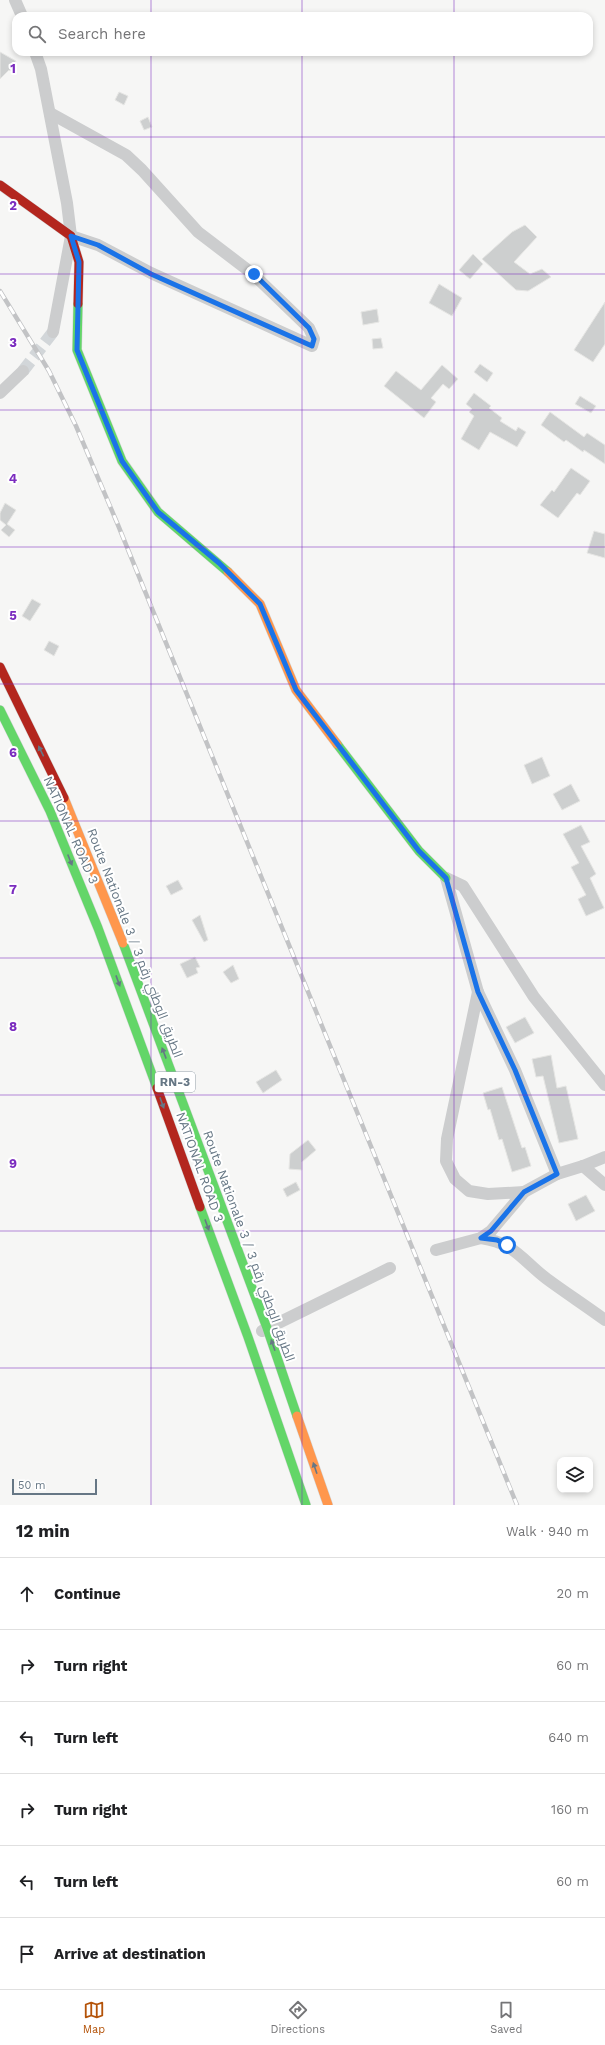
<!DOCTYPE html>
<meta charset="utf-8">
<style>
:root{--surface:#fff;--page:#f2f2f2;--text:#202124;--muted:#757577;--line:#e0e0e0;--accent:#b45309}
body{margin:0;font-family:"Work Sans",Cairo,sans-serif;background:var(--page);color:var(--text)}
.controls{position:absolute;right:12px;bottom:12px;display:grid;overflow:hidden;border-radius:8px;box-shadow:0 2px 6px #0003}
.controls button{width:36px;height:36px;display:grid;place-items:center;padding:0;border:0;border-bottom:1px solid var(--line);background:var(--surface);color:var(--text);font:20px sans-serif}
.scale{position:absolute;left:12px;bottom:10px;width:85px;box-sizing:border-box;padding-left:4px;border:2px solid #667785;border-top:0;font-size:11px;line-height:14px;white-space:nowrap;color:#667785;-webkit-text-stroke:3px #fff;paint-order:stroke}
.stop{position:absolute;width:12px;height:12px;margin:-9px;border:3px solid #1a73e8;border-radius:50%;background:#fff}
.stop.end{background:#1a73e8;border-color:#fff;box-shadow:0 1px 4px #0008}
.list{margin:0;padding:0;list-style:none}
h2{display:flex;justify-content:space-between;align-items:center;height:52px;margin:0;padding:0 16px;font-size:17px}
h2 small{font-size:13px;font-weight:400;color:var(--muted)}
.list li{display:grid;grid-template-columns:26px 1fr auto;gap:12px;align-items:center;box-sizing:border-box;height:72px;padding:0 16px;border-top:1px solid var(--line)}
.list b{display:block;font-size:15px;white-space:nowrap}
.list em{font-size:13px;font-style:normal;color:var(--muted)}
.icon{flex:none;width:22px;height:22px;fill:none;stroke:currentColor;stroke-width:2;stroke-linecap:round;stroke-linejoin:round}
.map{position:relative;flex:none;width:605px;height:1505px;overflow:hidden}
.search{position:absolute;background:var(--surface);box-shadow:0 2px 6px #0003;left:12px;right:12px;top:12px;height:44px;display:flex;align-items:center;gap:10px;box-sizing:border-box;padding:0 14px;border-radius:12px;color:var(--muted);font-size:15px}
.sheet{height:484px;background:var(--surface)}
nav{display:flex;justify-content:space-around;align-items:center;box-sizing:border-box;height:56px;border-top:1px solid var(--line);background:var(--surface);font-size:11px;color:var(--muted)}
nav a{display:grid;justify-items:center;gap:2px}
nav .on{color:var(--accent)}
.map>svg:first-child{display:block}
.building{fill:#cdcfcf;stroke:#e6e6e4}
.lines{fill:none;stroke-linecap:round;stroke-linejoin:round}
.street-tunnel{stroke:#d2d6d9;stroke-width:12;stroke-dasharray:12 6;stroke-linecap:butt}
.fast-casing{stroke:#d3d4d5;stroke-width:10}
.slow-casing{stroke:#d3d4d5;stroke-width:10}
.jam-casing{stroke:#d3d4d5;stroke-width:10}
.street{stroke:#cccdce;stroke-width:12}
.fast{stroke:#63d668;stroke-width:9}
.slow{stroke:#ff974d;stroke-width:9}
.jam{stroke:#b3261e;stroke-width:9}
.rail-casing{stroke:#c2c3c5;stroke-width:4.5}
.rail{stroke:#fff;stroke-width:3;stroke-dasharray:9;stroke-linecap:butt}
.oneway{fill:#667785}
.route{stroke:#1a73e8;stroke-width:5}
.grid{fill:none;stroke:#7b2cbf;stroke-width:1;stroke-opacity:0.55}
.labels{text-anchor:middle;dominant-baseline:central;stroke-width:4;stroke-linejoin:round;paint-order:stroke}
.shield{fill:#fff;stroke:#94a0aa;stroke-width:1}
.shield-label{font-size:12px;font-weight:bold;fill:#667785}
.street-label{font-size:13px;fill:#667785;stroke:#fff}
.grid-label{font-size:13px;text-anchor:middle;font-weight:bold;fill:#7b2cbf;stroke:#fff;stroke-width:4;stroke-linejoin:round;paint-order:stroke}
</style>
<div class="map">
<svg width="605" height="1505" viewBox="0 0 605 1505">
<rect width="100%" height="100%" fill="#f6f6f5"/>
<g class="building">
<polygon points="0,52 16,61 10,71 9,70 0,79"/>
<polygon points="119,92 128,96 124,105 115,100"/>
<polygon points="148,117 152,127 144,130 140,121"/>
<polygon points="525,225 537,237 514,262 530,274 542,269 551,277 528,291 516,290 482,259 512,232"/>
<polygon points="473,254 483,264 470,279 459,270"/>
<polygon points="439,284 462,298 452,316 429,303"/>
<polygon points="605,302 605,344 593,362 574,350"/>
<polygon points="377,309 379,322 363,325 361,312"/>
<polygon points="381,338 383,348 373,349 372,339"/>
<polygon points="480,364 493,373 487,382 474,372"/>
<polygon points="442,365 458,379 449,389 443,384 431,398 436,402 424,418 384,386 396,371 421,390"/>
<polygon points="474,393 491,406 489,408 502,418 500,421 516,431 518,427 526,432 517,447 490,432 479,450 461,439 474,416 469,412 472,409 466,404"/>
<polygon points="580,396 596,406 591,413 575,404"/>
<polygon points="550,412 584,437 587,433 605,445 605,464 584,450 583,452 566,440 564,442 541,425"/>
<polygon points="571,468 590,481 580,495 577,493 558,518 540,505 552,490 554,492"/>
<polygon points="5,503 16,510 7,524 15,530 9,537 1,530 6,525 0,520 0,513"/>
<polygon points="594,531 605,534 605,558 587,553"/>
<polygon points="32,599 41,604 30,621 22,616"/>
<polygon points="49,641 59,646 54,656 44,650"/>
<polygon points="542,757 550,776 532,784 524,765"/>
<polygon points="571,784 580,801 562,810 553,794"/>
<polygon points="581,825 590,842 581,846 596,874 590,878 604,908 586,916 578,899 586,895 571,867 579,863 563,834"/>
<polygon points="178,880 183,889 171,895 166,886"/>
<polygon points="200,915 208,940 204,942 192,920"/>
<polygon points="195,957 200,967 196,968 198,973 187,978 180,964"/>
<polygon points="233,965 239,979 231,983 223,972"/>
<polygon points="525,1017 534,1033 515,1043 506,1027"/>
<polygon points="551,1055 557,1088 566,1086 578,1139 559,1143 543,1076 536,1077 532,1059"/>
<polygon points="276,1070 282,1080 263,1093 256,1082"/>
<polygon points="502,1087 522,1148 525,1147 531,1166 512,1172 502,1139 499,1140 490,1109 488,1110 483,1093"/>
<polygon points="308,1140 316,1150 302,1162 302,1170 289,1169 290,1154"/>
<polygon points="296,1182 300,1190 287,1197 283,1189"/>
<polygon points="586,1195 595,1211 576,1221 568,1204"/>
</g>
<g class="lines">
<polyline class="street-tunnel" points="23,371 53,332"/>
<defs>
<g id="fast">
<polyline points="78,304 77,350 122,461 158,512 228,572"/>
<polyline points="0,710 50,811 98,928 157,1088"/>
<polyline points="337,744 419,851 446,878"/>
<polyline points="123,943 267,1328 297,1416"/>
<polyline points="200,1207 248,1337 306,1505"/>
</g>
<g id="slow">
<polyline points="228,572 260,604 296,690 337,744"/>
<polyline points="64,798 123,943"/>
<polyline points="297,1416 328,1505"/>
</g>
<g id="jam">
<polyline points="0,185 71,236 79,262 78,304"/>
<polyline points="0,667 64,798"/>
<polyline points="157,1088 200,1207"/>
</g>
</defs>
<use href="#fast" class="fast-casing"/>
<use href="#slow" class="slow-casing"/>
<use href="#jam" class="jam-casing"/>
<g class="street">
<polyline points="15,0 22,16"/>
<polyline points="35,52 41,69 67,203 71,236 53,332"/>
<polyline points="50,113 126,155 142,170 198,232 253,274 309,328 314,339 312,346 151,273 98,245 71,236"/>
<polyline points="0,393 23,371"/>
<polyline points="446,878 478,992 515,1070 557,1174"/>
<polyline points="446,878 463,886 534,997 605,1085"/>
<polyline points="478,992 447,1139 446,1161 455,1179 469,1191 488,1194 524,1192"/>
<polyline points="583,1166 605,1185"/>
<path d="M481,1238C515,1243 522,1260 547,1279C566,1293 586,1306 605,1320"/>
<polyline points="436,1250 481,1238 491,1231 524,1192 557,1174 583,1166 605,1157"/>
<polyline points="262,1331 390,1268"/>
</g>
<use href="#fast" class="fast"/>
<use href="#slow" class="slow"/>
<use href="#jam" class="jam"/>
<defs>
<polyline id="rail" points="0,291 49,371 76,426 118,525 517,1505"/>
</defs>
<use href="#rail" class="rail-casing"/>
<use href="#rail" class="rail"/>
</g>
<defs><path id="oneway-solid" d="M-6-.8H1V-3.2L6.5 0L1 3.2V.8H-6Z"/></defs>
<g class="oneway">
<use href="#oneway-solid" transform="translate(41 751) rotate(-116)"/>
<use href="#oneway-solid" transform="translate(70 860) rotate(68)"/>
<use href="#oneway-solid" transform="translate(118 981) rotate(70)"/>
<use href="#oneway-solid" transform="translate(164 1053) rotate(-111)"/>
<use href="#oneway-solid" transform="translate(162 1103) rotate(70)"/>
<use href="#oneway-solid" transform="translate(207 1225) rotate(70)"/>
<use href="#oneway-solid" transform="translate(273 1345) rotate(-109)"/>
<use href="#oneway-solid" transform="translate(315 1468) rotate(-109)"/>
</g>
<g class="lines">
<polyline class="route" points="254,274 309,328 314,339 312,346 151,274 98,245 71,236 79,262 77,350 122,461 158,512 219,563 260,604 296,690 419,851 446,878 478,992 515,1070 557,1174 524,1192 491,1231 481,1238 497,1240 507,1245"/>
</g>
<path class="grid" d="M151,0V16M302,0V16M454,0V16M151,52V1505M302,52V1505M454,52V1505M0,137H605M0,274H605M0,410H605M0,547H605M0,684H605M0,821H605M0,958H605M0,1095H605M0,1231H605M0,1368H605"/>
<g class="labels">
<rect class="shield" x="155" y="1072" width="40" height="20" rx="3"/>
<g class="shield-label">
<text x="175" y="1082">RN-3</text>
</g>
<g class="street-label">
<text transform="translate(71 830) rotate(66)">NATIONAL ROAD 3</text>
<text transform="translate(135 943) rotate(69)">Route Nationale 3 / الطريق الوطني رقم 3</text>
<text transform="translate(200 1167) rotate(70)">NATIONAL ROAD 3</text>
<text transform="translate(249 1246) rotate(70)">Route Nationale 3 / الطريق الوطني رقم 3</text>
</g>
</g>
<g class="grid-label">
<text x="13" y="73">1</text>
<text x="13" y="210">2</text>
<text x="13" y="347">3</text>
<text x="13" y="483">4</text>
<text x="13" y="620">5</text>
<text x="13" y="757">6</text>
<text x="13" y="894">7</text>
<text x="13" y="1031">8</text>
<text x="13" y="1168">9</text>
</g>
</svg>
<div class="controls">
<button><svg class="icon" aria-label="layers" viewBox="0 0 24 24"><path d="M12 4l9 5-9 5-9-5zM3 14l9 5 9-5"/></svg></button>
</div>
<div class="scale">50 m</div>
<div class="stop" style="left:507px;top:1245px"></div>
<div class="stop end" style="left:254px;top:274px"></div>
<div class="search"><svg class="icon" aria-label="search" viewBox="0 0 24 24"><circle cx="10" cy="10" r="6"/><path d="M15 15l6 6"/></svg>Search here</div>
</div>
<section class="sheet">
<h2>12 min<small>Walk · 940 m</small></h2>
<ul class="list">
<li><svg class="icon" aria-label="ahead" viewBox="0 0 24 24"><path d="M12 20V5M6 11l6-6 6 6"/></svg><div><b>Continue</b></div><em>20 m</em></li>
<li><svg class="icon" aria-label="right" viewBox="0 0 24 24"><path d="M7 20v-9h11M14 6l5 5-5 5"/></svg><div><b>Turn right</b></div><em>60 m</em></li>
<li><svg class="icon" aria-label="left" viewBox="0 0 24 24"><path d="M17 20v-9H6M10 6l-5 5 5 5"/></svg><div><b>Turn left</b></div><em>640 m</em></li>
<li><svg class="icon" aria-label="right" viewBox="0 0 24 24"><path d="M7 20v-9h11M14 6l5 5-5 5"/></svg><div><b>Turn right</b></div><em>160 m</em></li>
<li><svg class="icon" aria-label="left" viewBox="0 0 24 24"><path d="M17 20v-9H6M10 6l-5 5 5 5"/></svg><div><b>Turn left</b></div><em>60 m</em></li>
<li><svg class="icon" aria-label="arrive" viewBox="0 0 24 24"><path d="M6 21V4h12l-3 4 3 4H6"/></svg><div><b>Arrive at destination</b></div></li>
</ul>
</section>
<nav>
<a class="on"><svg class="icon" aria-label="map" viewBox="0 0 24 24"><path d="M3 6l6-2 6 2 6-2v14l-6 2-6-2-6 2zM9 4v14M15 6v14"/></svg>Map</a>
<a><svg class="icon" aria-label="directions" viewBox="0 0 24 24"><path d="M12 3l9 9-9 9-9-9zM9 14v-3h6M13 9l2 2-2 2"/></svg>Directions</a>
<a><svg class="icon" aria-label="saved" viewBox="0 0 24 24"><path d="M7 4h10v16l-5-4-5 4z"/></svg>Saved</a>
</nav>
